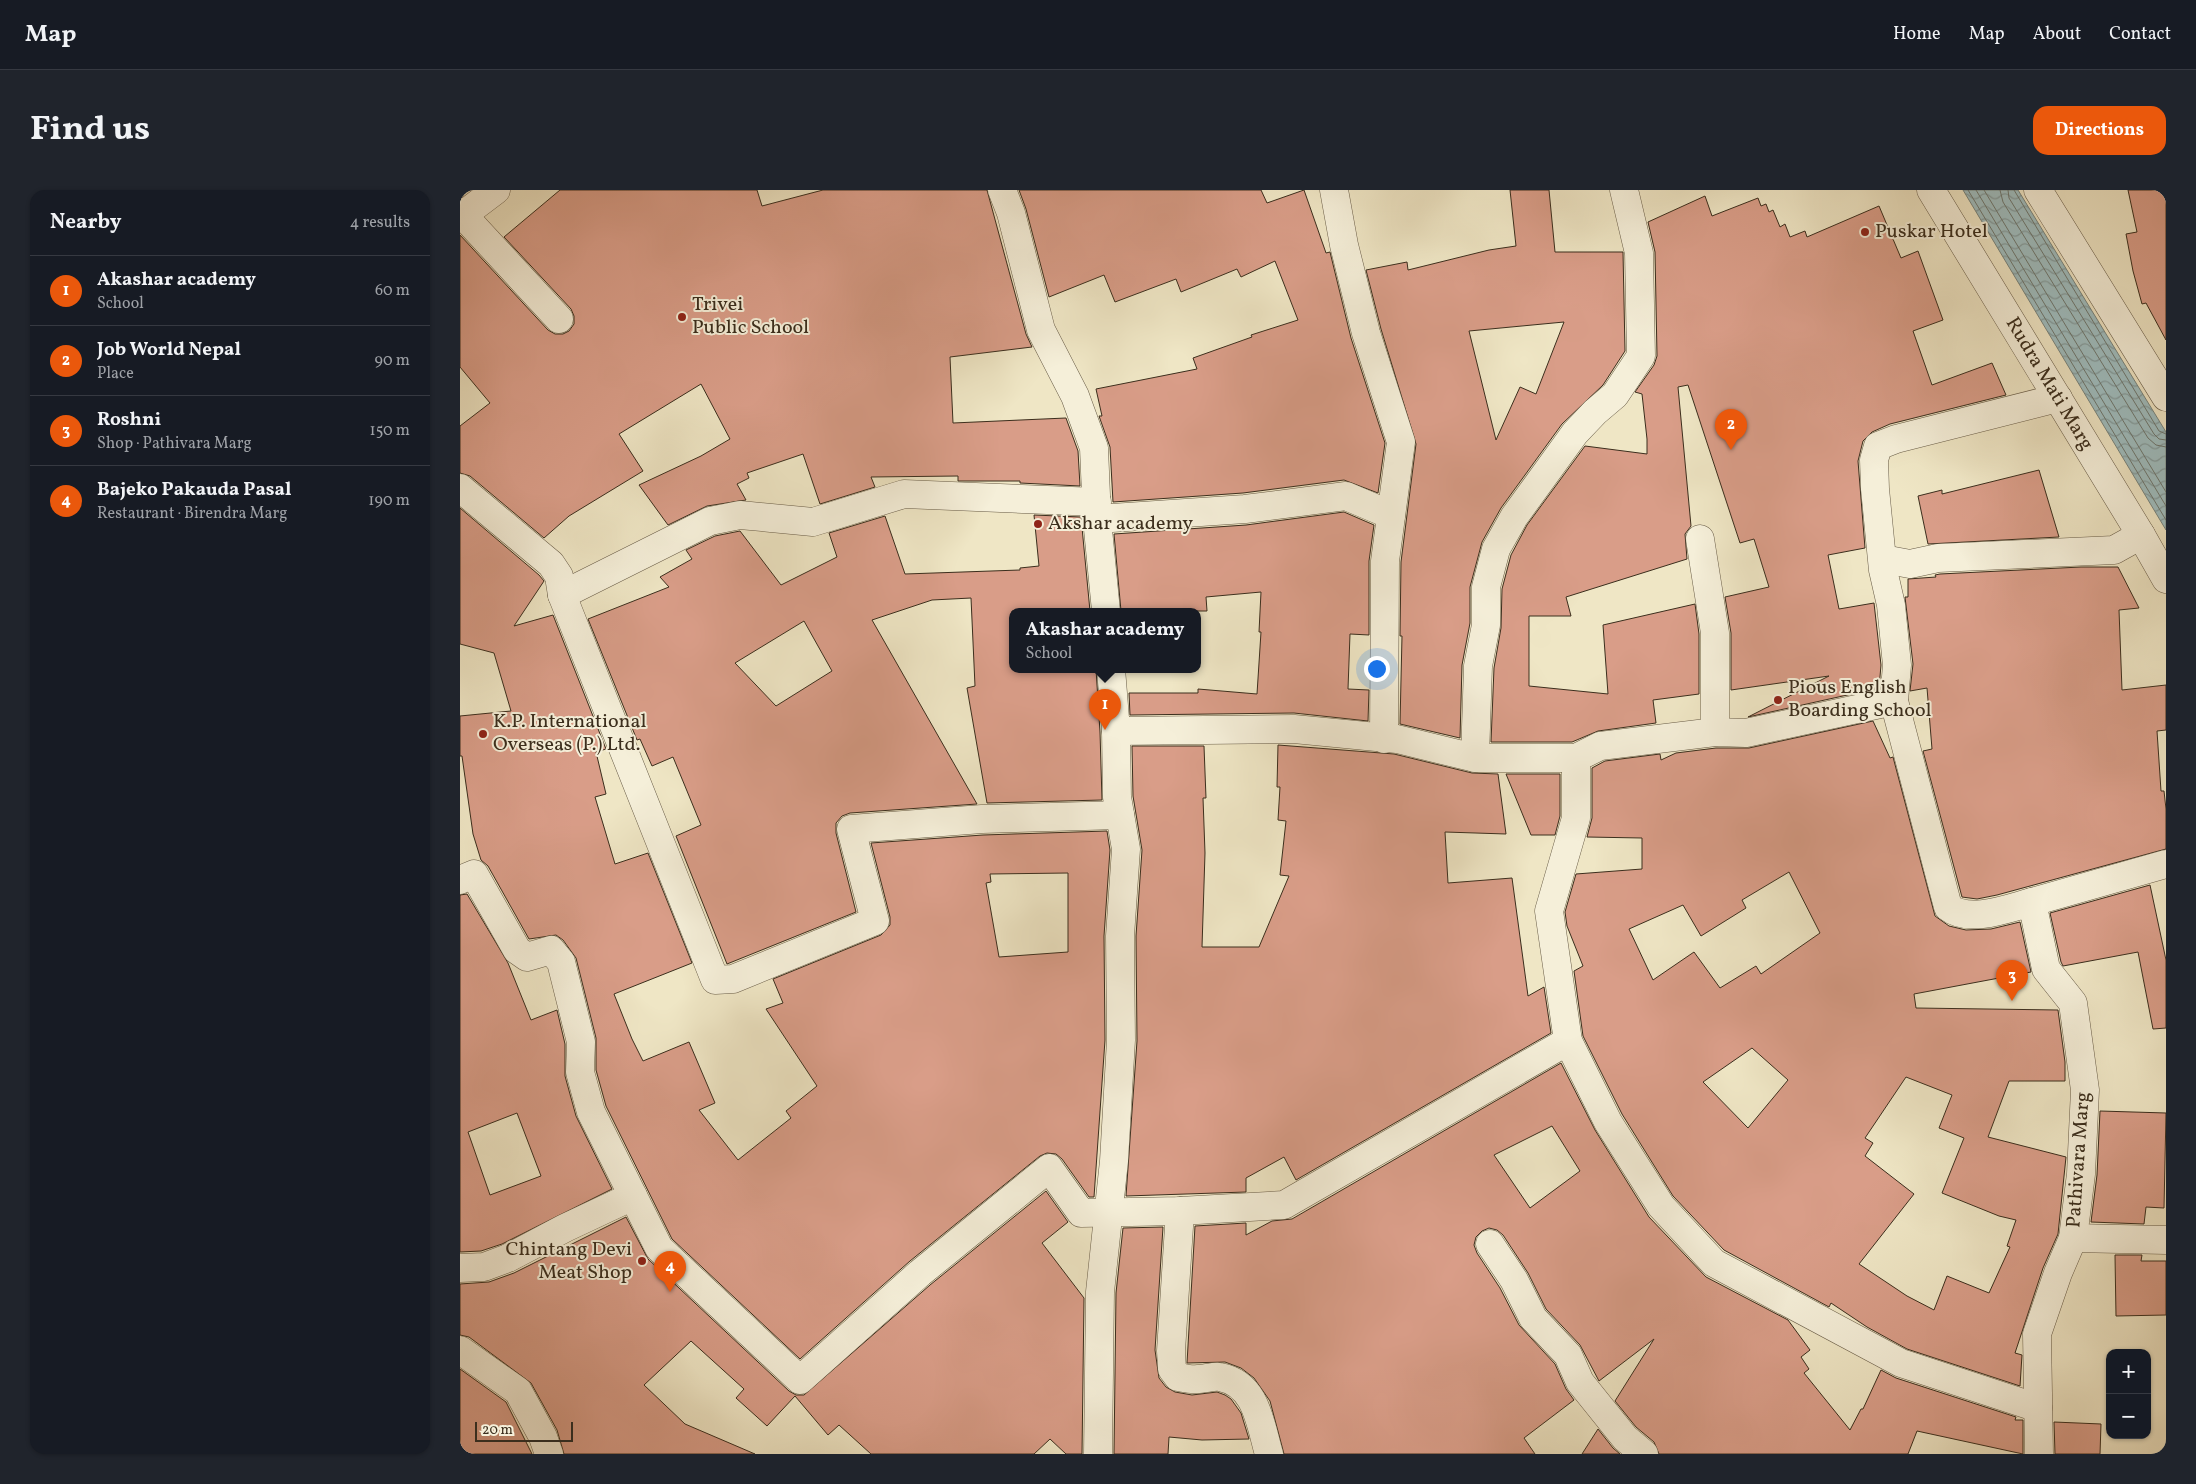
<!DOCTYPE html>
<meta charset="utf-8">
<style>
:root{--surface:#171b24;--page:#20242c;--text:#f1f3f6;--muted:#9ea1a6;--line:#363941;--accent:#ea580c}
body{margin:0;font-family:Vollkorn,serif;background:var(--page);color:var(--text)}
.controls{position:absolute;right:15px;bottom:15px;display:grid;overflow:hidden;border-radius:10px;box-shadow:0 1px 4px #0004}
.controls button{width:45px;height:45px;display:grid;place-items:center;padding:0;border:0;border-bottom:1px solid var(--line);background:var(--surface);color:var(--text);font:25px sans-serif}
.scale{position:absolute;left:15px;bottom:12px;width:98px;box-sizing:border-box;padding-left:5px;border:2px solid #3b2e1d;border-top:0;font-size:14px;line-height:18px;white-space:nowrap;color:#3b2e1d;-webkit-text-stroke:4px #f5efd9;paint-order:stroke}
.you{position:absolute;left:916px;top:478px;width:18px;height:18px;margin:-12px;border:4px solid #fff;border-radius:50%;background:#1a73e8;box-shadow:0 0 0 8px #1a73e833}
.badge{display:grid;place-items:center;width:32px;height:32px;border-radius:50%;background:var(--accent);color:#fff;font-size:16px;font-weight:700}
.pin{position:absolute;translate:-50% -41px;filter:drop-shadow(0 1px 2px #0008)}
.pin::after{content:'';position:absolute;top:26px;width:18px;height:15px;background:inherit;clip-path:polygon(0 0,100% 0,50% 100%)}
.popup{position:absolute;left:549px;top:418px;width:192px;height:65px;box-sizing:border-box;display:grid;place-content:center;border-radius:10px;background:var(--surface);filter:drop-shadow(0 1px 4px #0005);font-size:16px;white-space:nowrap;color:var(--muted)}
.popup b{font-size:19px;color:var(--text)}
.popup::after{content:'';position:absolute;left:50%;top:100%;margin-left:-10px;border:10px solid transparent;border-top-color:var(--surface)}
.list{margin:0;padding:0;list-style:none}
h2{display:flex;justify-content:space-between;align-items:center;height:65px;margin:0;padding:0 20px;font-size:21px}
h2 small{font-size:16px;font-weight:400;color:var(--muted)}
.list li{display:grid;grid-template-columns:32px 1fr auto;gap:15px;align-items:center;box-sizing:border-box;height:70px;padding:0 20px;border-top:1px solid var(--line)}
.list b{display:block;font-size:19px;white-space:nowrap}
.list p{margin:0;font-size:16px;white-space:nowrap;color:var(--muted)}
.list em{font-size:16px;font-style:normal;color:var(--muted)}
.map{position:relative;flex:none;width:1706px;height:1264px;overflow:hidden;border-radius:15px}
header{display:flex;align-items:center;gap:30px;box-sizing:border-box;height:70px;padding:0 25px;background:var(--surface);border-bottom:1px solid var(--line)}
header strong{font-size:24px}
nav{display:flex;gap:28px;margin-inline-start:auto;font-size:18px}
.intro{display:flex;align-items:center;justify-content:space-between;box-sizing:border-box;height:120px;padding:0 30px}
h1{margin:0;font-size:35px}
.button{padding:12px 22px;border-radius:15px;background:var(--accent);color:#fff;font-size:18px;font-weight:700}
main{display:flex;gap:30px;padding:0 30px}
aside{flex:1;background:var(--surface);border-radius:15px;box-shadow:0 1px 4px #0004}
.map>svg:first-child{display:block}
.water{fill:url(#water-waves);stroke:#77847e}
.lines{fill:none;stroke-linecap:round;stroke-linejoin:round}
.shore{stroke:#6d766e;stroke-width:1}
.building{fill:#d99d88;stroke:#3b2e1d;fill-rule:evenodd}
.minor-casing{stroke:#685c47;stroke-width:29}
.tertiary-casing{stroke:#685c47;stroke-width:29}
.minor{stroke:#f5efd9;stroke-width:28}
.tertiary{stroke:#f5efd9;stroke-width:28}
.poi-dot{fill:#8f2418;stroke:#f5efd9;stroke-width:2}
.labels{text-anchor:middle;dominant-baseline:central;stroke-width:4;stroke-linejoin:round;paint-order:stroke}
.poi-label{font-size:20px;fill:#3b2e1d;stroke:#f5efd9;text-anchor:start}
.street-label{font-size:20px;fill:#3b2e1d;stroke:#f5efd9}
</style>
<header>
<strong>Map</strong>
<nav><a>Home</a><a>Map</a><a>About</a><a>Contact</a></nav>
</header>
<div class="intro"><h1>Find us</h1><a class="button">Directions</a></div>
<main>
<aside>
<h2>Nearby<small>4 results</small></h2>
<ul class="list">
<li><span class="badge">1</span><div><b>Akashar academy</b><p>School</p></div><em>60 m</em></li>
<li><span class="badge">2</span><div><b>Job World Nepal</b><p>Place</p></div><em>90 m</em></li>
<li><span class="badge">3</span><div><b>Roshni</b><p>Shop · Pathivara Marg</p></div><em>150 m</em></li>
<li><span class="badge">4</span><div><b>Bajeko Pakauda Pasal</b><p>Restaurant · Birendra Marg</p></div><em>190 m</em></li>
</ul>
</aside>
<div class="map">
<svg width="1706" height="1264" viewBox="0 0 1706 1264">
<defs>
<pattern id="water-waves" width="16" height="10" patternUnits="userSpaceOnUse" patternTransform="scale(1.25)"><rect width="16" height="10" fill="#9fbdbf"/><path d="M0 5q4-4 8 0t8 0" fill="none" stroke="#839a9b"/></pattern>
</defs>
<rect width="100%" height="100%" fill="#efe6c5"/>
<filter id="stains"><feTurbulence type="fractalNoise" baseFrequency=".004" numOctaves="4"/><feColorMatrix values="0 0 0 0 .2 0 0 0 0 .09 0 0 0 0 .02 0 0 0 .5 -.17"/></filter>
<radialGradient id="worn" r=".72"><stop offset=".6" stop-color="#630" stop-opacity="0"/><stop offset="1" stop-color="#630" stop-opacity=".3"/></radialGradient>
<polygon class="water" points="1503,0 1558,0 1706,242 1706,340"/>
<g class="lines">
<g class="shore">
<polyline points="1508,0 1706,330"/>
<polyline points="1516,0 1706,316"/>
<polyline points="1524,0 1706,302"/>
<polyline points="1540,0 1543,12 1688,248 1696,255 1706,257"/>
<polyline points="1548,0 1549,8 1694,244 1699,249 1706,250"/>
<polyline points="1554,0 1699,241 1706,244"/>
</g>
</g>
<g class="building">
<polygon points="100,0 297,0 302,16 363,0 527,0 566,144 572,157 490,167 493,233 606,228 618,261 620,296 560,293 560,291 498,291 498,286 411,287 415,297 360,314 343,264 287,283 289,288 277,294 286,310 247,316 208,335 179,295 241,266 270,249 241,194 159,244 183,281 109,326 84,348 10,286 0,283 0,236 30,213 0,177 0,45 88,140 95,144 103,144 109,141 114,134 114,126 111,119 44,47"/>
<polygon points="559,0 801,0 807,13 844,0 866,63 870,62 891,148 925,253 918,303 884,290 783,303 653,312 650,257 639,226 642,226 636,199 737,179 733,168 792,147 791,145 838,130 815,71 781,87 777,79 721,102 716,89 655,112 644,85 589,107 566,19"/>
<path d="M1050,0H1089L1095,62H1163L1165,161L1143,195L1102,234L1041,318L1022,352L1010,397V433L1002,475L1000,548L940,534L942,446H940L941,372L956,254L921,139L906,80L947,72L948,80L1029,60L1056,56ZM1104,132L1076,204L1060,197L1036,250L1009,141Z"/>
<polygon points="1668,0 1706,0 1706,150 1686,113 1682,114 1673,81 1666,44 1677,42"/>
<polygon points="1245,6 1252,26 1298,8 1301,16 1306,14 1309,22 1313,20 1320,37 1325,34 1330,47 1345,41 1347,47 1419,16 1441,68 1458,61 1483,130 1453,141 1472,195 1532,173 1546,205 1430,234 1412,242 1403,251 1398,271 1405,358 1368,365 1379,419 1414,413 1421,475 1419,498 1288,527 1369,486 1271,500 1271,443 1265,407 1309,397 1294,349 1280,353 1228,195 1218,197 1231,336 1225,344 1227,369 1106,407 1111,426 1069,426 1069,496 1148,504 1143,435 1235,414 1239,444 1239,504 1193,510 1196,533 1138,541 1112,552 1031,552 1034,478 1041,438 1042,399 1051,365 1067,335 1125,256 1187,264 1187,249 1182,204 1175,202 1194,175 1197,166 1195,62 1188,32"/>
<polygon points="1579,280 1599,347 1468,354 1458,306 1482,300 1482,304"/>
<path d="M0,318L79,385L84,391L54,436L93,425L146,559L136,562L146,604L135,607L155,674L188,663L232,773L154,804L172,849L183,871L229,852L255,913L239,920L278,970L331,928L326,921L357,896L306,819L323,813L313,789L421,745L430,735V727L411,653L523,645L647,641L650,660L644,746L645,850L634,1007H629L602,969L596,964L587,963L580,966L450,1071L340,1169L212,1049L146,916L136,880V848L116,768L103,750L96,745L69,749L28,676L21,670L13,644L2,566H0V526L51,521L34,463L0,454ZM608,683V762L539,767L526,693L531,692L530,684Z"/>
<polygon points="884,322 914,335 909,371 909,445 890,444 888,499 909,500 908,531 834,523 670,525 669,503 738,503 738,499 797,504 801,442 799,442 801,402 746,407 747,421 661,421 654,344 786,335"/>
<path d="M574,325L621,327L630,421H552V479H636L640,542L642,610L527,613L507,498L515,496L511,408L472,410L412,430L517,614L390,623L382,626L376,633V643L396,722L267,774L216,646L241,635L213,567L192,576L180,549L177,550L128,429L209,397L200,387L232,369L226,360L255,346L280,341L321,395L377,367L369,343L425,326L445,384L560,380V378L579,376ZM344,431L372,481L316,516L275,473Z"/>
<polygon points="1621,377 1658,377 1679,418 1659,420 1662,500 1706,495 1706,540 1697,541 1701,601 1704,601 1706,619 1706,659 1537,705 1517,709 1502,707 1463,561 1472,559 1467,498 1450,501 1453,474 1445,407 1448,407 1448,389 1476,387 1475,385 1480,384"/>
<path d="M1413,531L1430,568L1433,567L1475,726L1489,736L1506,740L1531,739L1560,732L1571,782L1454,804L1456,818L1598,820L1605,872V891H1549L1528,947L1606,967L1598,1044L1583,1078L1555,1163L1562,1165L1560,1196L1447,1159L1407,1137L1371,1113L1369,1117L1264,1060L1213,1006L1162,924L1123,846L1114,781L1123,776L1107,736L1105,722L1116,684L1182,679V648L1127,647L1132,628V578L1145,571L1200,564L1201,570L1216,563L1256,558H1289ZM1329,682L1360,743L1301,784L1296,776L1260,798L1234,762L1193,790L1169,739L1223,715L1241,746L1286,718L1282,710ZM1292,858L1328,890L1288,938L1243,892ZM1446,887L1492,905L1479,938L1504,948L1482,1003L1539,1026L1556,1030L1547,1056L1550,1057L1529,1103L1487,1086L1474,1120L1447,1106L1399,1074L1454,1004L1405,966L1413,953L1405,948Z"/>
<polygon points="818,555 934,564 1012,583 1038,584 1046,644 985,642 988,693 1052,688 1068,806 1084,797 1091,843 836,990 824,967 786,988 786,1002 666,1006 677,851 676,746 682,660 673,606 672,556 744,556 746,608 743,608 745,663 742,757 799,757 829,686 820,685 826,631 818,630 820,597 817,597"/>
<polygon points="1046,584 1100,584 1100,626 1095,645 1071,645"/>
<polygon points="1690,695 1706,770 1706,838 1693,839 1678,762 1603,776 1601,772 1590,723"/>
<path d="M7,704L48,773L71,830L97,820L105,854V886L116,926L152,999L42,1054L21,1061L0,1062V705ZM57,923L81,986L30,1005L8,942Z"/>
<path d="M1101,873L1135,940L1189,1027L1246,1087L1328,1130L1350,1160L1341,1167L1349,1179L1344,1183L1390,1240L1401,1219H1403L1421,1180L1436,1188L1556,1227L1555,1230H1563V1264L1457,1241L1448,1264H1199L1194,1252L1176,1237L1155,1211L1194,1149L1139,1191L1120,1155L1086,1119L1068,1083L1043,1045L1037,1040L1029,1038L1022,1041L1016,1047L1014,1055L1017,1063L1040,1098L1059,1135L1095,1174L1106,1199L1114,1210L1064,1248L1075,1264H824L810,1211L794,1188L781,1178L765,1172L727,1173L735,1036L786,1033V1045L812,1031L832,1029ZM1092,936L1120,981L1070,1018L1034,965Z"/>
<polygon points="1640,921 1706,923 1704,1018 1686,1017 1684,1034 1631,1032 1637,985"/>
<polygon points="586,1001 608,1032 582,1053 624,1108 622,1264 606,1264 590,1249 574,1264 411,1264 379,1235 368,1245 335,1206 307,1236 276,1208 284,1199 231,1151 184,1195 225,1234 295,1264 104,1264 97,1240 71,1193 9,1147 0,1145 0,1094 29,1092 54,1083 166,1027 188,1069 329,1201 336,1205 344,1205 470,1095"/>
<polygon points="703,1037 695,1160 699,1188 706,1197 715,1202 732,1205 757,1202 765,1205 771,1209 781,1223 789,1249 742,1250 709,1247 708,1264 654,1264 656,1103 663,1038"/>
<polygon points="1655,1065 1682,1065 1681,1071 1706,1071 1706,1125 1656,1126"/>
<polygon points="0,1179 46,1212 72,1264 0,1264"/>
<polygon points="1594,1232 1641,1234 1640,1264 1595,1264"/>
<polygon points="1138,1239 1153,1258 1160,1264 1122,1264"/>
</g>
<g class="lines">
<defs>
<g id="minor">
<polyline points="542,0 551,23 581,140 615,206 634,258 637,329 646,421"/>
<polyline points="874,0 884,55 906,143 941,252 925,371 924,549"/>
<polyline points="0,22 3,25 36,0"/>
<polyline points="3,25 99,129"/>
<polyline points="0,298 91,374 99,386 102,405 255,790 273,789 415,731 391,639 522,629 660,625"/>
<polyline points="637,329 785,319 886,306 931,325"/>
<polyline points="1240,349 1255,443 1255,542"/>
<polyline points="1423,369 1450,374 1478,368 1654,360 1681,345"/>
<polyline points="102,405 250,331 280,325 353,332 444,304 637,312"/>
<polyline points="651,479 656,541 834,539 937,549 1015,568 1116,568 1140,556 1255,542 1286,543 1434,511"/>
<polyline points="1015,568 1018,476 1026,435 1026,397 1036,359 1054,327 1115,243 1135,222 1155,205 1181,166 1179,63 1164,0"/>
<polyline points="1116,568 1116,628 1089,721 1108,851 1148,932 1201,1016 1254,1073 1441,1173 1578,1218"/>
<polyline points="0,690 14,684 57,760 67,767 91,760 101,772 121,852 120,882 131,922 199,1058 340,1190 460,1083 589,978 621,1023 720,1021 824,1015 1108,851"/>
<polyline points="1572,712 1706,674"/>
<path d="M720,1021L711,1161L712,1179L718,1187C724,1188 731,1190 737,1189C745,1189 753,1186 760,1187C797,1194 800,1234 809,1264"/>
<polyline points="1613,1048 1706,1050"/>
<polyline points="1030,1054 1054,1090 1073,1128 1108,1165 1120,1192 1165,1248 1184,1264"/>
<polyline points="0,1078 24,1077 48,1068 105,1038 173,1006"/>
<polyline points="0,1160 58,1201 83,1247 89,1264"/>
<polyline points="638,1264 640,1102 654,971 661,850 660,746 666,659 657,607 656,541"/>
<path d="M1579,1264L1577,1144L1598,1083L1613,1048L1621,984L1625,900L1613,813L1586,779L1572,712C1549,718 1509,734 1488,717L1434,511L1437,475L1431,415L1423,380L1415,299L1414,270L1418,256L1436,249L1598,208"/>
</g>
<g id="tertiary">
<polyline points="1471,0 1681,345 1706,389"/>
<polyline points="1578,0 1706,207"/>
</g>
</defs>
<use href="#minor" class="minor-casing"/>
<use href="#tertiary" class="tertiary-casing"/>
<use href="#minor" class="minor"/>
<use href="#tertiary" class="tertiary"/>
</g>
<g class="poi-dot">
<circle cx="1405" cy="42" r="5"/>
<circle cx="222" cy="127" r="5"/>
<circle cx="578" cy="334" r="5"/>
<circle cx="1318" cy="510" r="5"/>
<circle cx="23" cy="544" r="5"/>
<circle cx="182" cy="1071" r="5"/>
</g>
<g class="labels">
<g class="poi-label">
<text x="1415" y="42">Puskar Hotel</text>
<text x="232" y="115">Trivei<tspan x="232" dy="23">Public School</tspan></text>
<text x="588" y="334">Akshar academy</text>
<text x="1328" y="498">Pious English<tspan x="1328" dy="23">Boarding School</tspan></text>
<text x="33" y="532">K.P. International<tspan x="33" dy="23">Overseas (P.) Ltd.</tspan></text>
<text x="172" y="1060" text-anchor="end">Chintang Devi<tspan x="172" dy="23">Meat Shop</tspan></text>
</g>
<g class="street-label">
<text transform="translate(1589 194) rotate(59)">Rudra Mati Marg</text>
<text transform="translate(1619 970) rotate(-86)">Pathivara Marg</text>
</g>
</g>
<rect width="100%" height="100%" filter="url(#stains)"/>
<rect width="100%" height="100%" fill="url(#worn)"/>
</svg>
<div class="controls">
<button>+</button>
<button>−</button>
</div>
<div class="scale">20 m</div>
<div class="you"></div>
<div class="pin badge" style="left:645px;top:540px">1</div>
<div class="popup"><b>Akashar academy</b>School</div>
<div class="pin badge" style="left:1271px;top:260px">2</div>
<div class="pin badge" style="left:1552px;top:811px">3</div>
<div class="pin badge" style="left:210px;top:1102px">4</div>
</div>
</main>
